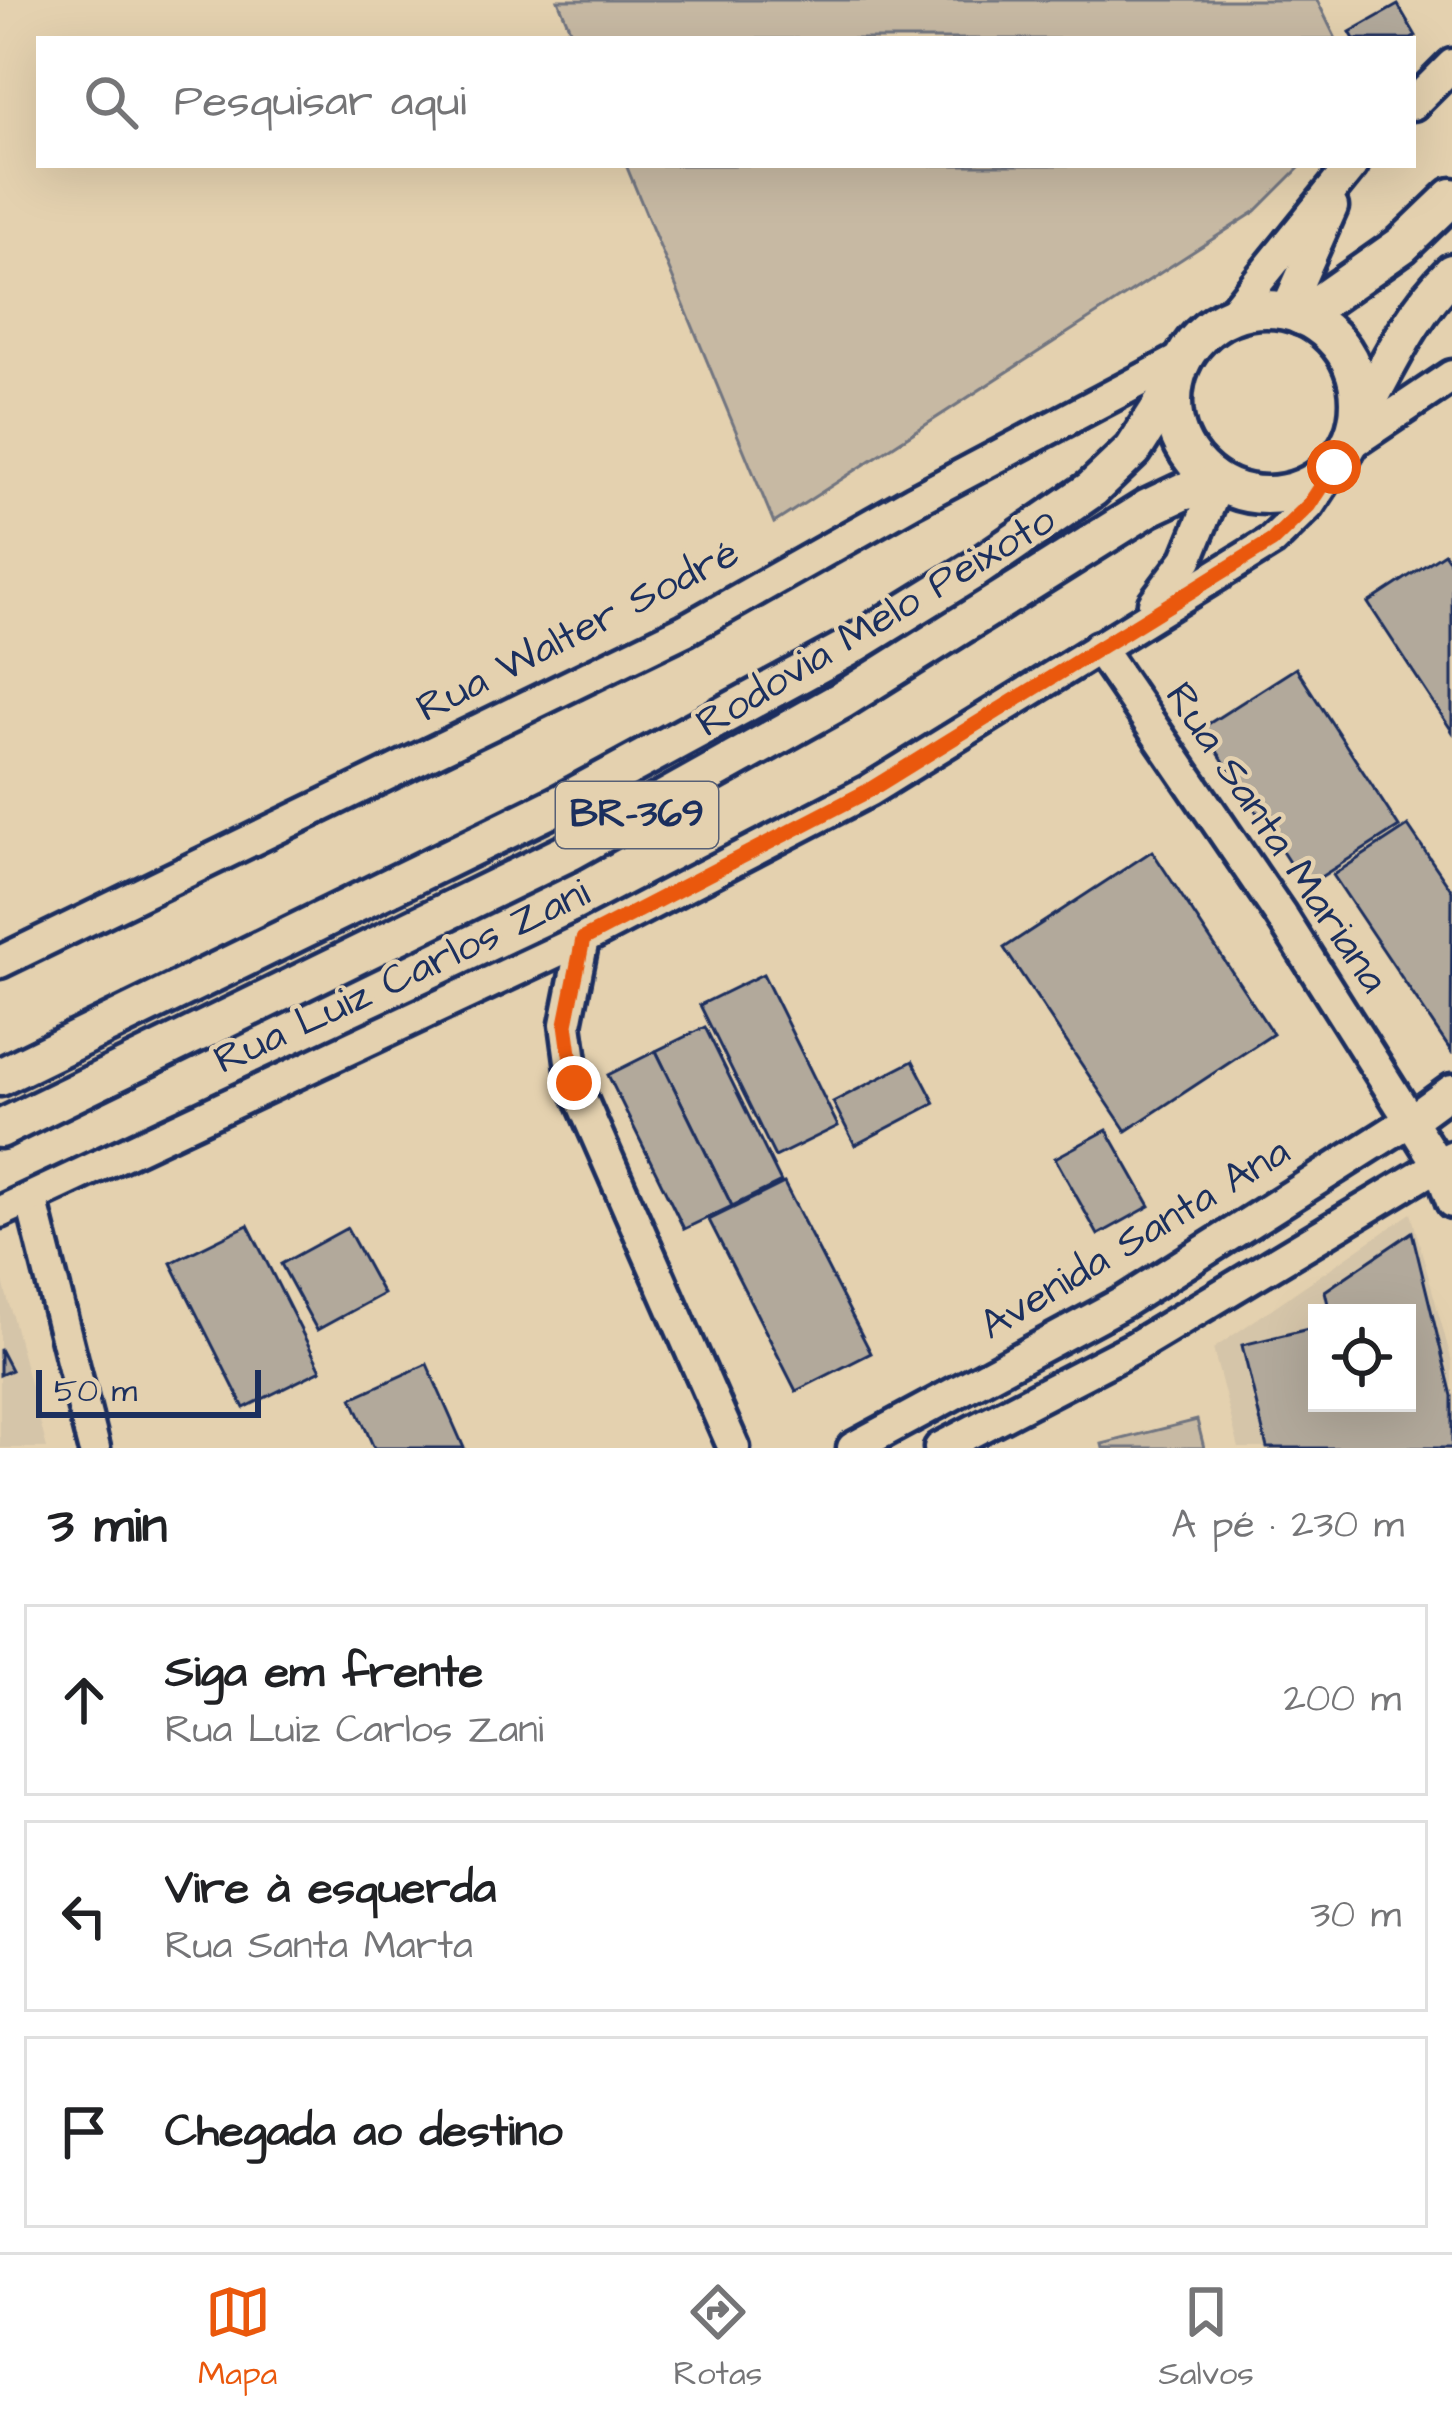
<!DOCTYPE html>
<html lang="pt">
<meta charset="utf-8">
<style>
:root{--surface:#fff;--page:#f2f2f2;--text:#202124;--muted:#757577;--line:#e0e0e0;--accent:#ea580c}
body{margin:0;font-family:"Architects Daughter",sans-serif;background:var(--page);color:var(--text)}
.controls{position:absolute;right:36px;bottom:36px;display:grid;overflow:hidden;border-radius:0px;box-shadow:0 12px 48px #0002}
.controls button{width:108px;height:108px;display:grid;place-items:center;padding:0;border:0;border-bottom:3px solid var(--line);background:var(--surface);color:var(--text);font:60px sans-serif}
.scale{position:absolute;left:36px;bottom:30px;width:225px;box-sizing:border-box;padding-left:12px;border:6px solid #1b2f5e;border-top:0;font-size:33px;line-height:42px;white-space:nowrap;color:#1b2f5e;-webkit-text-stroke:9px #e4d1af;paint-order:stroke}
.stop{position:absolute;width:36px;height:36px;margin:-27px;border:9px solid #ea580c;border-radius:50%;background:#fff}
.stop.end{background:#ea580c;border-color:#fff;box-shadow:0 3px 12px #0008}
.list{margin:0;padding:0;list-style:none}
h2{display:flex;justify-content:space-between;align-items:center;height:156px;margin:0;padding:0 48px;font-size:51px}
h2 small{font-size:39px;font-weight:400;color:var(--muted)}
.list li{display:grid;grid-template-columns:78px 1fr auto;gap:36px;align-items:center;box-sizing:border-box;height:192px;margin:0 24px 24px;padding:0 24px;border:3px solid var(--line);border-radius:0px}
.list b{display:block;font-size:45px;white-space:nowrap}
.list p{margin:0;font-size:39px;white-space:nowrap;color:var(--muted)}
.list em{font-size:39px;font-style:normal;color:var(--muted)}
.icon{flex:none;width:66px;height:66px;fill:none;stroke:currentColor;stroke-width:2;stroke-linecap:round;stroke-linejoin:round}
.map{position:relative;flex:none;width:1452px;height:1448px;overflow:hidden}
.search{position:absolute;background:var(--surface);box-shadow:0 12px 48px #0002;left:36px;right:36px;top:36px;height:132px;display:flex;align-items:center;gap:30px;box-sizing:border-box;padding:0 42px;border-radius:0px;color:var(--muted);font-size:45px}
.sheet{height:804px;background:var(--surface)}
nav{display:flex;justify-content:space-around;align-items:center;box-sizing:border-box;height:168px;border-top:3px solid var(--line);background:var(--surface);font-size:33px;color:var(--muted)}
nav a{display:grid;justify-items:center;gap:6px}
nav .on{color:var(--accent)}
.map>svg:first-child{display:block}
.built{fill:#d5c5a9;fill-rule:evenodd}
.green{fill:#c7b9a3;stroke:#717480;stroke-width:3}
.building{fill:#b2a99b;stroke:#1b2f5e;stroke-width:3}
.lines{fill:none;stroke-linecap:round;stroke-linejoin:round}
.minor-casing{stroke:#1b2f5e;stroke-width:39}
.major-casing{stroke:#1b2f5e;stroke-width:45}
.minor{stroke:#e4d1af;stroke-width:30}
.major{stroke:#e4d1af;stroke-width:36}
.route{stroke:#ea580c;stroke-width:15}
.labels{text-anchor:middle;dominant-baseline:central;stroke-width:9;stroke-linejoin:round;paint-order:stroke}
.shield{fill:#e4d1af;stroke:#576076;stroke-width:3}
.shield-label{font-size:39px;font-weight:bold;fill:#1b2f5e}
.street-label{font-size:42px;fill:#1b2f5e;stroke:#e4d1af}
</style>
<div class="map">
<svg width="1452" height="1448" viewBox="0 0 1452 1448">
<rect width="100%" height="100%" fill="#e4d1af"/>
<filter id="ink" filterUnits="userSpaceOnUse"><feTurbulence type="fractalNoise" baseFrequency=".00833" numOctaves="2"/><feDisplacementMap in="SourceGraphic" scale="24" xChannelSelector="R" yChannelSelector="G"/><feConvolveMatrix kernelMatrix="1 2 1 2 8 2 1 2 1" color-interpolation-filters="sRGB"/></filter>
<g filter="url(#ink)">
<g class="built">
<path d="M1411,1213L1452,1362V1448H1239L1213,1349ZM1317,1313H1407V1403H1317Z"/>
<polygon points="0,1270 47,1448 0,1448"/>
</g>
<g class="green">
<polygon points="558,0 1317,0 1336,39 574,39"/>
<polygon points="626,165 1302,165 1256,211 774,523"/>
<polygon points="1197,1420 1204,1448 1103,1448 1102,1444"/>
</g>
<g class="building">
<polygon points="1398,5 1416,36 1411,39 1354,39 1350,32"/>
<polygon points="1444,553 1452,565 1452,731 1368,603"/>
<polygon points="1296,668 1399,827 1305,887 1202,728"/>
<polygon points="1408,826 1452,891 1451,1051 1333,875"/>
<polygon points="1152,851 1273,1034 1126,1131 1004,948"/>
<polygon points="763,974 838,1126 775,1157 700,1005"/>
<polygon points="705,1027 781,1182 732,1206 656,1051"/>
<polygon points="656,1051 732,1206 684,1229 608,1075"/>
<polygon points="913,1061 935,1103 855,1145 833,1102"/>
<polygon points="1107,1130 1150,1206 1098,1235 1055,1158"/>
<polygon points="784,1183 871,1353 796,1391 709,1220"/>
<polygon points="248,1225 321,1370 244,1408 171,1263"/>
<polygon points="347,1228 383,1294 317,1330 281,1264"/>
<polygon points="1412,1232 1452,1396 1452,1448 1267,1448 1242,1345 1317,1327 1317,1403 1407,1403 1407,1313 1330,1313 1325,1291"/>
<polygon points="0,1349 11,1370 0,1375"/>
<polygon points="427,1364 464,1448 374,1448 352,1398"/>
</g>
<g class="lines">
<defs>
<g id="minor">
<polyline points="1413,104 1452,65"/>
<polyline points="1286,311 1332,207"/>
<polyline points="1230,316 1352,165"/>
<polyline points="1349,445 1452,376"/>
<polyline points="1154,603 1187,559 1218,483"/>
<polyline points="1098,647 1280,914 1439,1166 1452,1202"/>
<polyline points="583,939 566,1024 574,1083 734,1448"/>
<polyline points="0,962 685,630 913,501 1185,357"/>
<polyline points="31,1198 94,1448"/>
<polyline points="0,1212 583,939 868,791 1272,541 1309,505 1334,467"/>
<polyline points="853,1448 1124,1302 1411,1120 1452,1090"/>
<polyline points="940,1448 1135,1347 1451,1157"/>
</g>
<g id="major">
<circle cx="1266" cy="402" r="93"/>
<polyline points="1301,316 1402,245 1452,197"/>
<path d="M1360,416C1388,366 1411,313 1452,273"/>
<polyline points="0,1077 556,806 846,649 974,570 1092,489 1133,450 1174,386"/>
<polyline points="0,1129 571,851 842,700 1148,508 1182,492 1218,483"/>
</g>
</defs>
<use href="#minor" class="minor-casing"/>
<use href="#major" class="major-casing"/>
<use href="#minor" class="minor"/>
<use href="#major" class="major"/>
</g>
</g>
<g class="lines" filter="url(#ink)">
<polyline class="route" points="574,1083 566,1024 583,939 868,791 1272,541 1309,505 1334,467"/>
</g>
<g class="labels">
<rect class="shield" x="556" y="782" width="162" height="66" rx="9"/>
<g class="shield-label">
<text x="637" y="815">BR-369</text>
</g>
<g class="street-label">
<text transform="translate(876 622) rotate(-31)">Rodovia Melo Peixoto</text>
<text transform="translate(578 631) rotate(-27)">Rua Walter Sodré</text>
<text transform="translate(1276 838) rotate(56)">Rua Santa Mariana</text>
<text transform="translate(402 977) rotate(-25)">Rua Luiz Carlos Zani</text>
<text transform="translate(1135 1239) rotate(-31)">Avenida Santa Ana</text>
</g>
</g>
</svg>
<div class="controls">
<button><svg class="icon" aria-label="locate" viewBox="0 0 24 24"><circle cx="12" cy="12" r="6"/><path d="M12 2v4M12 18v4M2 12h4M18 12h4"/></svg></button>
</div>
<div class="scale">50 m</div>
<div class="stop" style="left:1334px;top:467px"></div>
<div class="stop end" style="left:574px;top:1083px"></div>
<div class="search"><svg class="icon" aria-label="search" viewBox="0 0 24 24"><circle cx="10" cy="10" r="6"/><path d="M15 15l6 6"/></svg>Pesquisar aqui</div>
</div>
<section class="sheet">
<h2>3 min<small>A pé · 230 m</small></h2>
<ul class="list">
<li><svg class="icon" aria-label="ahead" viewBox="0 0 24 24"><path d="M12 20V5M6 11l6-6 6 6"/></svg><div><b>Siga em frente</b><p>Rua Luiz Carlos Zani</p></div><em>200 m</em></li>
<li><svg class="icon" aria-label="left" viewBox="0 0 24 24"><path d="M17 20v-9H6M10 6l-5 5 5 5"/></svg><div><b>Vire à esquerda</b><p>Rua Santa Marta</p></div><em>30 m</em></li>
<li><svg class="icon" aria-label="arrive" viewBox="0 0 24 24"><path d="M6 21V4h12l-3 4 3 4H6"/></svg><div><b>Chegada ao destino</b></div></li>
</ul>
</section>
<nav>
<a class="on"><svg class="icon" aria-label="map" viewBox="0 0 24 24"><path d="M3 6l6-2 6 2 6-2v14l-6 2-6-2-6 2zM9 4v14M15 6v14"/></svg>Mapa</a>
<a><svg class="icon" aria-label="directions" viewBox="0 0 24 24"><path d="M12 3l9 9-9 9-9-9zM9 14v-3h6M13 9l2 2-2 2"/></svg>Rotas</a>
<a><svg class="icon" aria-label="saved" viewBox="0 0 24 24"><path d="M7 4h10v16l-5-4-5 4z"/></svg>Salvos</a>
</nav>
